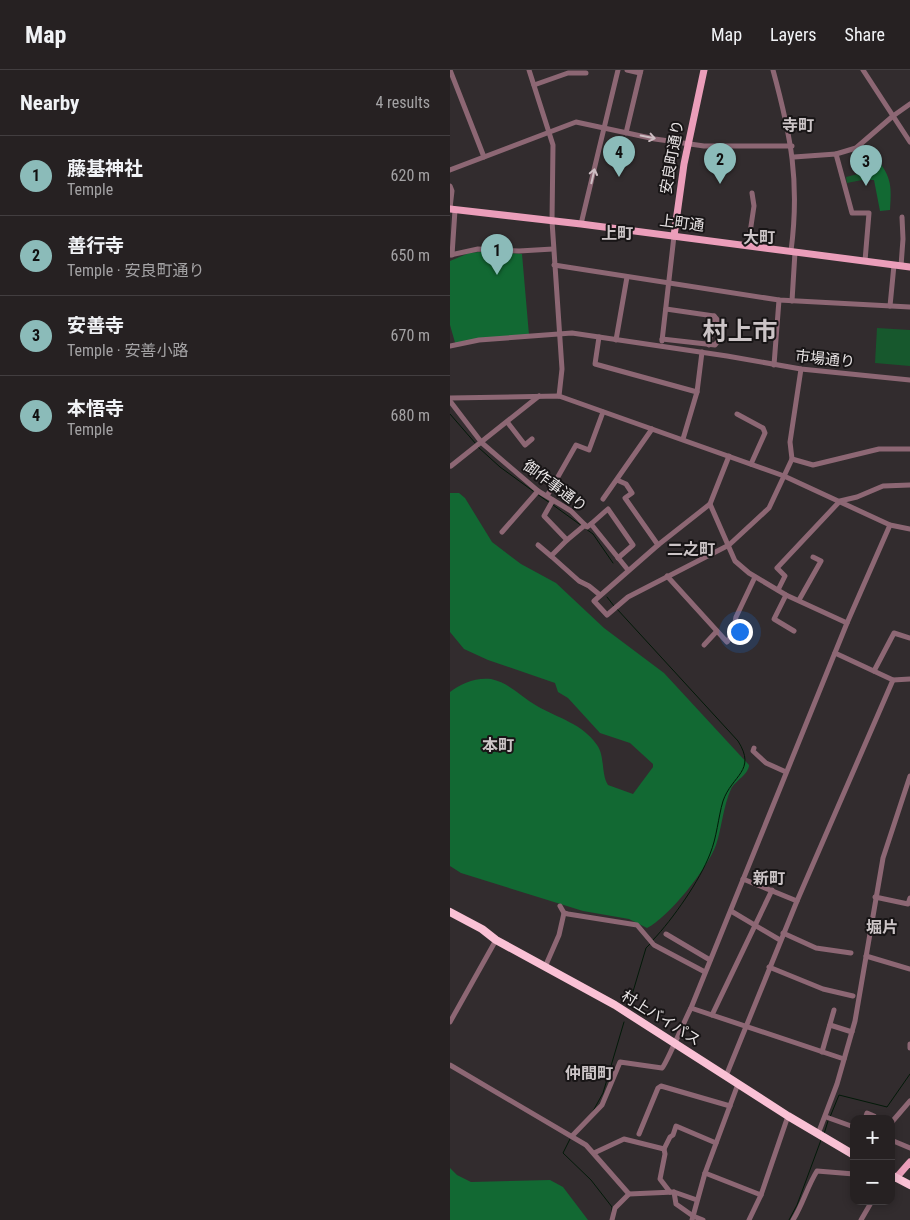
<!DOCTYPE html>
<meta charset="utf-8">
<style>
:root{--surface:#262122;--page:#2e292a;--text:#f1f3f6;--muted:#a4a3a5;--line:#423e40;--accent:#8bbbb9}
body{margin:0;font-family:"Roboto Condensed","Noto Sans JP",sans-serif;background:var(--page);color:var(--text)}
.controls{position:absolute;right:15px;bottom:15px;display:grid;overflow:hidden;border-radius:10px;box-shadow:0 2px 8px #0003}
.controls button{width:45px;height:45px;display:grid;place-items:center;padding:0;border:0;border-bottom:1px solid var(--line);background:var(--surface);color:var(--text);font:25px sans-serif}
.you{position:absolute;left:289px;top:561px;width:18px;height:18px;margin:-12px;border:4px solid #fff;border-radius:50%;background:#1a73e8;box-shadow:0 0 0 8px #1a73e833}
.badge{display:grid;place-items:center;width:32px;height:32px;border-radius:50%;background:var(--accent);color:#111;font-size:16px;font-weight:700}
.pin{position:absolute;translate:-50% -41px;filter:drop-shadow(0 1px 2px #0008)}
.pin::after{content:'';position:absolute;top:26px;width:18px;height:15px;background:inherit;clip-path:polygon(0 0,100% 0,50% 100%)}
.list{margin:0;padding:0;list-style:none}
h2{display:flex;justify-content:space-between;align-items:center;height:65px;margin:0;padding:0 20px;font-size:21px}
h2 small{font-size:16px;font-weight:400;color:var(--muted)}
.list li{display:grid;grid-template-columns:32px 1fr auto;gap:15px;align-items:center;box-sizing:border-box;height:80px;padding:0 20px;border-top:1px solid var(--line)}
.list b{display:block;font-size:19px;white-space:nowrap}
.list p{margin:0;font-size:16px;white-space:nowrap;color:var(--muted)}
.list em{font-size:16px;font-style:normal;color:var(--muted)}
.map{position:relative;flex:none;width:460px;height:1150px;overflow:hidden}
header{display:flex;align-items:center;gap:30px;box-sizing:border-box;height:70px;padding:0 25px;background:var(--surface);border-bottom:1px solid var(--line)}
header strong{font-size:24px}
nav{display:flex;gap:28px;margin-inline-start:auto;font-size:18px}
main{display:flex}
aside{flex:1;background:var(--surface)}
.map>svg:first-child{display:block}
.green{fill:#17582d}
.forest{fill:#126933}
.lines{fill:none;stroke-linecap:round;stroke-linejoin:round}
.stream{stroke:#021908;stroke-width:1}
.minor{stroke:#8d6774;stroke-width:5}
.major{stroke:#eb9eba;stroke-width:7}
.highway{stroke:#fac1d5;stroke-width:8}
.oneway{stroke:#cdbec3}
.labels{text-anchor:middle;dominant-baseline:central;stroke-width:4;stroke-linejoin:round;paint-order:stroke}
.street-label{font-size:15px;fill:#e8e4e5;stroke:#181516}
.neighbourhood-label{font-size:16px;font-weight:bold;fill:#ccc5c7;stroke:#181516}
.town-label{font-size:25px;font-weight:bold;fill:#ccc5c7;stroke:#181516}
</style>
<header>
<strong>Map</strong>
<nav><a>Map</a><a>Layers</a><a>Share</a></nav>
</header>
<main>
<aside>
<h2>Nearby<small>4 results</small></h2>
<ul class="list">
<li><span class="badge">1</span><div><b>藤基神社</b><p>Temple</p></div><em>620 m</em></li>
<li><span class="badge">2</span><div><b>善行寺</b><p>Temple · 安良町通り</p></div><em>650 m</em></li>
<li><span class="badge">3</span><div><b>安善寺</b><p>Temple · 安善小路</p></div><em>670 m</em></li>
<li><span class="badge">4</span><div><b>本悟寺</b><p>Temple</p></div><em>680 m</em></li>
</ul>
</aside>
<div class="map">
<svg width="460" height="1150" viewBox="0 0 460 1150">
<rect width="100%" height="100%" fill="#322c2e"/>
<g class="green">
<polygon points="412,103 412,110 397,113 396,107"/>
<polygon points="427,258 460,260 460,296 425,293"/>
</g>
<g class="forest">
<path d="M423,84C441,106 442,113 440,140L430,141L424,110H412V102L417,99Z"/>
<polygon points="40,181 72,184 79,265 41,268 6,276 0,255 0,191 19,183"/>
<path d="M0,423H9L15,428L42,472L71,494L106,513L154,558L214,603L299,695C299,704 285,711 281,719C273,737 272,757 266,775C258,798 218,848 197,858L179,849L133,841L11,803L0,796V622C10,614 26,607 41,609C60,613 71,627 87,636C108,648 133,654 147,675C155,686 151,704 158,715L183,724L203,697V694L180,673L150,663L118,628L108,622L105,613L38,590L14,579L0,562Z"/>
<polygon points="0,1098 7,1105 21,1112 100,1110 113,1117 138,1150 0,1150"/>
</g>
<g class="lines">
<g class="stream">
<polyline points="0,344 26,374"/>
<polyline points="28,377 50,397 83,421"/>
<polyline points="87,424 100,433"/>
<polyline points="103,435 132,456"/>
<polyline points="136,459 143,464 163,493"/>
<polyline points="157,527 164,536"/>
<path d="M167,539L288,671C307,701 282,705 273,731C268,748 267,767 260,784C250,810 223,849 203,870"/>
<polyline points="179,935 196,878 201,873"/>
<polyline points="142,1043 153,1023 174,952"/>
<polyline points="380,1047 389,1025 437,1037 460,1004"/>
<polyline points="374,1064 378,1051"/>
<polyline points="120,1069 113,1083 141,1110 162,1137 162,1142"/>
<polyline points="339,1150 347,1135 371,1070"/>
</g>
<g class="minor">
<polyline points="0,0 34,87"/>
<polyline points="79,0 103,75 102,151 112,299 109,326"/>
<polyline points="177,0 190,3"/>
<path d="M323,0C341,66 350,112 341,181"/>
<polyline points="413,0 460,72"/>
<polyline points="84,15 118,3 136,3"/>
<polyline points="176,63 191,0"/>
<polyline points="386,84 406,78 443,46 460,34"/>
<polyline points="344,87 386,84 402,143 419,143 415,191"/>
<polyline points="0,100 126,52 205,69 254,76 342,76"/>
<polyline points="0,116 2,121 0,138"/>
<polyline points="131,154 168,0"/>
<polyline points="298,176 304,136 302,123"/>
<polyline points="0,185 28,179 69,181 103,179"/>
<polyline points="2,185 5,140"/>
<polyline points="104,195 329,230 460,237"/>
<polyline points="451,196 453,169 452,147"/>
<polyline points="342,231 345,182"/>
<polyline points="440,236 444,195"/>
<polyline points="149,267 145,294 247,322"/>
<polyline points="212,269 265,275 268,271 271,254 264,246 216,239"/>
<polyline points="166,270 177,207"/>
<polyline points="212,271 224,166"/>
<polyline points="259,275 264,246"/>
<polyline points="0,276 29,270 122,263 277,286 351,299 460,310"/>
<polyline points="324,295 329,230"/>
<polyline points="0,328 109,326 334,406 440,455 460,459"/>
<polyline points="0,331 32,373 88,421 121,441 137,457 141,454 178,500"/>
<polyline points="287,344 313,358 315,363 301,394"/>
<polyline points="58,353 75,375 82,369"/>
<polyline points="233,369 247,322 252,282"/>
<polyline points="279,386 260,434 208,475 144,531 157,545 178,527 279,475 319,438 342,389 340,372 351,299"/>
<polyline points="342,389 363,395 429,379 460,379"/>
<polyline points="1,396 89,326"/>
<polyline points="167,410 176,414 182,423 175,428 208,475"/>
<polyline points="97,426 126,375 139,380 153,342"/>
<polyline points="153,429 202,359"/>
<polyline points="103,430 94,446 117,470 101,486 129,511 139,516 150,525"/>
<polyline points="260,434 285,491 299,503 336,525 397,553"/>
<polyline points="141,454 158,439 183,475 168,488"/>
<polyline points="52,462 88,421"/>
<polyline points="117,470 135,455"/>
<polyline points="88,475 101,486"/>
<polyline points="217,506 277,572 283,563 286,547 305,507"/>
<polyline points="328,520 335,506 327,498 390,431 407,427 433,416 460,415"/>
<polyline points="336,525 324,549 344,561"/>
<polyline points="349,530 371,491 363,487"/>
<polyline points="254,575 267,561"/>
<polyline points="385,583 443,610 460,609"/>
<polyline points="424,601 444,563 460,568"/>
<polyline points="304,678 303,681 316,693 336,702"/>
<polyline points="293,809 347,831"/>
<polyline points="425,827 458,834 460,828"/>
<polyline points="110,836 114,843 118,844 187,855 204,875 255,902"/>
<polyline points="281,841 330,870"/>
<polyline points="333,863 366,878 401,883"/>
<polyline points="216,864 260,890"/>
<polyline points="416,886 460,899"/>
<polyline points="95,897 109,865 114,843"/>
<polyline points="319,897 373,919 403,926"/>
<polyline points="241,938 394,989"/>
<polyline points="262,945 322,820"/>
<polyline points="0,952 46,870"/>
<polyline points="380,955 402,962"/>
<polyline points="460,974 460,978"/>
<polyline points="372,982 384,940"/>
<polyline points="0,995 136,1075 179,1124"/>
<polyline points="276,1006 347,831 443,610"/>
<polyline points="376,1047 404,1057"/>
<polyline points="415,1049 417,1043 424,1046"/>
<polyline points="441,1053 460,1031"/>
<polyline points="189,1064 208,1018 211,1016 280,1036"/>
<polyline points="368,1064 387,1014 405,951 433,788 460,706"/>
<path d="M123,1065L152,1035L170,992L212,998C216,995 236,947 241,938L397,553L440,455"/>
<polyline points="441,1070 460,1078"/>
<polyline points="214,1079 220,1067 223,1065 226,1056 266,1073"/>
<polyline points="144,1083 174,1069 214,1079 215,1084 210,1109 220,1122"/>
<polyline points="255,1103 311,1125 338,1046"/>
<polyline points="224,1122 247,1130"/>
<polyline points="162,1150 165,1138 179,1124 224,1122 226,1134 243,1146 253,1150"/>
<polyline points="242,1150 255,1103 288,1014"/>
<polyline points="299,1150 311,1125"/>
<path d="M343,1150C353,1134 357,1117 367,1101L404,1104"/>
<polyline points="411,1150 422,1131"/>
</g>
<g class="major">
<polyline points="0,139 131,154 460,197"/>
<polyline points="224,166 234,94 254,0"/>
<polyline points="446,1108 460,1092"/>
</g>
<g class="highway">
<polyline points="0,842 32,859 46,870 165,935 338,1046 404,1085"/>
<polyline points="441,1105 460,1115"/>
</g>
</g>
<defs><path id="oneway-shaft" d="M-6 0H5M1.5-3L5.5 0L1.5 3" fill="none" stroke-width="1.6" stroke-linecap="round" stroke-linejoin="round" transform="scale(1.25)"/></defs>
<g class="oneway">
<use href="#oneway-shaft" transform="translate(198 67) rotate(11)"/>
<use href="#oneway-shaft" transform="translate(143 106) rotate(-77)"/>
</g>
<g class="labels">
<g class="street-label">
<text transform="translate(222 87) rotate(-80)">安良町通り</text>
<text transform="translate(232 153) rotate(7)">上町通</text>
<text transform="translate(375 289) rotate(6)">市場通り</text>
<text transform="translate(105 416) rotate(37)">御作事通り</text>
<text transform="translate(211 948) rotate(32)">村上バイパス</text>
</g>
<g class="neighbourhood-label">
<text x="348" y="55">寺町</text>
<text x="167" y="163">上町</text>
<text x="309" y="167">大町</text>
<text x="241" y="479">二之町</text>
<text x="48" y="675">本町</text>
<text x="319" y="808">新町</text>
<text x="432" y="857">堀片</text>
<text x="139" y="1003">仲間町</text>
</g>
<g class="town-label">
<text x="290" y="261">村上市</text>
</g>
</g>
</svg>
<div class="controls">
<button>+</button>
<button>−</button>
</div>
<div class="you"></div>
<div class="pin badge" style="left:47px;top:205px">1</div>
<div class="pin badge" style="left:270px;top:114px">2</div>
<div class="pin badge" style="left:416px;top:116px">3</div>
<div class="pin badge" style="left:169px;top:107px">4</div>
</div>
</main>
